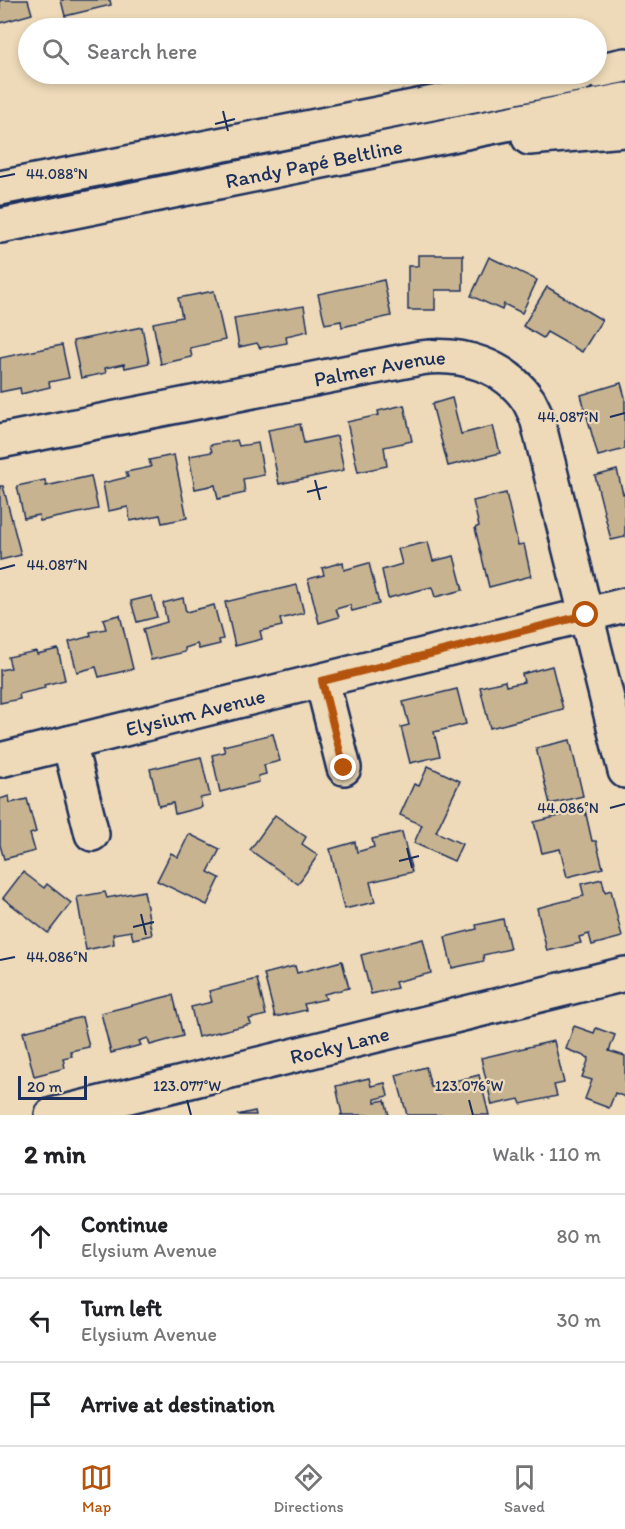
<!DOCTYPE html>
<meta charset="utf-8">
<style>
:root{--surface:#fff;--page:#f6f6f6;--text:#202124;--muted:#757577;--line:#e0e0e0;--accent:#b45309}
body{margin:0;font-family:Itim,sans-serif;background:var(--page);color:var(--text)}
.scale{position:absolute;left:18px;bottom:15px;width:69px;box-sizing:border-box;padding-left:6px;border:3px solid #1b2f5e;border-top:0;font-size:16px;line-height:21px;white-space:nowrap;color:#1b2f5e;-webkit-text-stroke:4px #eedab8;paint-order:stroke}
.stop{position:absolute;width:18px;height:18px;margin:-14px;border:4px solid #b45309;border-radius:50%;background:#fff}
.stop.end{background:#b45309;border-color:#fff;box-shadow:0 2px 6px #0008}
.list{margin:0;padding:0;list-style:none}
h2{display:flex;justify-content:space-between;align-items:center;height:78px;margin:0;padding:0 24px;font-size:26px}
h2 small{font-size:20px;font-weight:400;color:var(--muted)}
.list li{display:grid;grid-template-columns:39px 1fr auto;gap:18px;align-items:center;box-sizing:border-box;height:84px;padding:0 24px;border-top:2px solid var(--line)}
.list b{display:block;font-size:22px;white-space:nowrap}
.list p{margin:0;font-size:20px;white-space:nowrap;color:var(--muted)}
.list em{font-size:20px;font-style:normal;color:var(--muted)}
.icon{flex:none;width:33px;height:33px;fill:none;stroke:currentColor;stroke-width:2;stroke-linecap:round;stroke-linejoin:round}
.map{position:relative;flex:none;width:625px;height:1115px;overflow:hidden}
.search{position:absolute;background:var(--surface);box-shadow:0 3px 9px #0003;left:18px;right:18px;top:18px;height:66px;display:flex;align-items:center;gap:15px;box-sizing:border-box;padding:0 21px;border-radius:33px;color:var(--muted);font-size:22px}
.sheet{height:330px;background:var(--surface)}
nav{display:flex;justify-content:space-around;align-items:center;box-sizing:border-box;height:84px;border-top:2px solid var(--line);background:var(--surface);font-size:16px;color:var(--muted)}
nav a{display:grid;justify-items:center;gap:3px}
nav .on{color:var(--accent)}
.map>svg:first-child{display:block}
.building{fill:#c7b390;stroke:#1b2f5e;stroke-width:1.5}
.lines{fill:none;stroke-linecap:round;stroke-linejoin:round}
.minor-casing{stroke:#1b2f5e;stroke-width:38}
.highway-casing{stroke:#1b2f5e;stroke-width:38}
.minor{stroke:#eedab8;stroke-width:33}
.highway{stroke:#eedab8;stroke-width:33}
.route{stroke:#b45309;stroke-width:8}
.ticks{fill:none;stroke:#1b2f5e;stroke-width:2}
.labels{text-anchor:middle;dominant-baseline:central;stroke-width:4.5;stroke-linejoin:round;paint-order:stroke}
.street-label{font-size:21px;fill:#1b2f5e;stroke:#eedab8}
.ticks-label{font-size:15px;text-anchor:middle;fill:#1b2f5e;stroke:#eedab8;stroke-width:4.5;stroke-linejoin:round;paint-order:stroke}
</style>
<div class="map">
<svg width="625" height="1115" viewBox="0 0 625 1115">
<rect width="100%" height="100%" fill="#eedab8"/>
<filter id="ink" filterUnits="userSpaceOnUse"><feTurbulence type="fractalNoise" baseFrequency=".0167" numOctaves="2"/><feDisplacementMap in="SourceGraphic" scale="12" xChannelSelector="R" yChannelSelector="G"/><feConvolveMatrix kernelMatrix="1 2 1 2 8 2 1 2 1" color-interpolation-filters="sRGB"/></filter>
<g filter="url(#ink)">
<g class="building">
<polygon points="0,0 28,0 32,14 0,23"/>
<polygon points="61,0 110,0 111,5 65,16"/>
<polygon points="418,255 463,255 463,290 435,290 435,310 408,310 408,266 418,266"/>
<polygon points="489,257 537,280 522,313 504,304 502,310 471,296"/>
<polygon points="384,280 391,316 342,327 341,321 325,324 318,294"/>
<polygon points="547,287 602,320 582,352 547,332 543,338 523,326"/>
<polygon points="214,291 225,340 190,348 192,357 161,364 153,323 182,317 178,298"/>
<polygon points="304,306 308,331 286,336 287,343 260,348 257,343 239,347 234,318"/>
<polygon points="142,327 149,363 125,368 124,364 105,368 106,373 81,378 73,341"/>
<polygon points="62,345 69,378 49,382 50,387 21,394 20,388 0,392 0,358"/>
<polygon points="621,383 625,397 625,449 598,456 581,395"/>
<polygon points="452,398 461,434 493,426 500,453 448,466 432,404"/>
<polygon points="404,405 412,441 384,447 387,466 358,472 347,422 379,415 378,411"/>
<polygon points="300,424 304,443 337,436 344,470 279,484 268,430"/>
<polygon points="237,440 239,446 258,443 264,475 243,479 245,493 218,499 215,485 195,489 189,456 212,452 210,445"/>
<polygon points="174,455 187,518 162,523 160,515 130,521 128,507 108,511 103,483 128,477 126,472 151,467 149,460"/>
<polygon points="617,470 623,494 625,493 625,537 611,540 595,476"/>
<polygon points="91,476 98,509 40,521 39,515 24,518 17,486 45,480 46,486"/>
<polygon points="0,486 3,486 21,555 0,560"/>
<polygon points="506,493 518,545 524,544 531,576 489,587 475,528 479,526 473,501"/>
<polygon points="428,542 433,561 454,556 463,590 435,597 432,587 388,598 382,570 402,564 398,549"/>
<polygon points="343,562 344,570 369,563 379,604 352,611 350,605 336,609 339,617 319,623 308,579 324,575 322,568"/>
<polygon points="297,585 304,613 280,619 282,626 260,631 262,639 235,646 225,602"/>
<polygon points="152,596 157,617 137,622 131,601"/>
<polygon points="183,598 186,612 214,605 223,639 219,640 220,644 199,649 197,644 185,648 185,652 151,660 143,629 167,622 163,603"/>
<polygon points="120,615 133,669 99,677 96,667 77,672 69,642 91,636 90,632 106,629 103,619"/>
<polygon points="58,649 65,680 44,685 45,688 19,694 20,699 0,703 0,670 11,668 8,657 36,651 37,654"/>
<polygon points="552,666 563,709 490,728 480,687 505,681 506,686 524,682 522,674"/>
<polygon points="457,689 466,724 434,732 440,756 410,763 401,727 409,725 403,702"/>
<polygon points="273,734 280,761 264,765 266,774 258,776 259,782 220,792 212,755 225,752 223,746"/>
<polygon points="570,740 583,796 550,804 536,748"/>
<polygon points="201,757 210,796 200,798 202,807 175,814 173,803 159,806 150,769"/>
<polygon points="428,766 460,781 436,832 462,844 454,861 414,843 422,825 400,815 414,784 419,786"/>
<polygon points="9,796 10,803 27,799 36,832 30,834 35,851 4,859 0,845 0,799"/>
<polygon points="585,810 592,841 596,841 603,868 567,877 560,849 542,853 534,822"/>
<polygon points="275,815 306,837 302,844 318,855 298,884 250,850"/>
<polygon points="402,832 412,872 370,882 375,902 344,909 330,849 355,842 357,852 374,847 372,839"/>
<polygon points="189,834 220,849 208,872 220,878 207,905 157,881 171,853 178,857"/>
<polygon points="23,872 44,888 47,884 71,903 48,933 3,898"/>
<polygon points="602,879 605,892 611,890 622,937 592,945 589,934 579,937 581,943 547,951 537,908 584,896 581,884"/>
<polygon points="144,891 152,935 133,939 131,931 113,934 114,944 86,950 77,897 105,892 107,898"/>
<polygon points="503,919 510,949 483,955 484,961 452,968 445,937 477,929 476,925"/>
<polygon points="423,939 431,973 395,982 397,988 371,994 361,955"/>
<polygon points="342,961 349,988 324,994 326,999 304,1004 306,1010 275,1017 264,974 295,966 297,973"/>
<polygon points="257,979 266,1015 249,1019 251,1024 198,1037 191,1007 212,1002 209,991"/>
<polygon points="173,995 183,1036 150,1045 148,1038 139,1041 141,1045 111,1053 101,1013"/>
<polygon points="82,1017 89,1047 70,1051 72,1056 63,1058 65,1068 34,1076 23,1032"/>
<polygon points="574,1026 594,1033 596,1028 615,1035 609,1051 625,1056 625,1097 615,1093 609,1108 585,1099 592,1080 582,1077 589,1058 566,1049"/>
<polygon points="554,1041 564,1083 554,1085 557,1096 521,1104 519,1099 492,1105 481,1058"/>
<polygon points="426,1067 431,1087 479,1075 489,1115 407,1115 396,1075"/>
<polygon points="369,1078 371,1086 385,1083 388,1096 375,1099 375,1102 385,1100 389,1115 340,1115 342,1114 336,1086"/>
<polygon points="255,1111 256,1115 237,1115"/>
</g>
<g class="lines">
<defs>
<g id="minor">
<path id="s1" d="M0,441L420,358C461,352 505,365 529,401C532,407 535,413 537,418L625,771"/>
<polyline points="322,681 344,768"/>
<polyline points="69,743 92,834"/>
<path id="s2" d="M0,760L625,605"/>
<path id="s3" d="M52,1115L625,974"/>
</g>
<g id="highway">
<polyline points="596,71 625,65"/>
<polyline points="529,138 625,130"/>
<polyline points="0,188 581,74"/>
<path id="s4" d="M0,226L625,100"/>
</g>
</defs>
<use href="#minor" class="minor-casing"/>
<use href="#highway" class="highway-casing"/>
<use href="#minor" class="minor"/>
<use href="#highway" class="highway"/>
</g>
</g>
<g class="lines" filter="url(#ink)">
<polyline class="route" points="344,768 322,681 586,615"/>
</g>
<path class="ticks" d="M223,111L228,131M215,124L235,119M0,177L15,174M610,417L625,413M315,480L320,500M307,492L327,487M0,569L15,565M610,808L625,804M407,848L412,868M399,861L419,856M141,914L146,935M133,927L154,922M0,960L15,957M187,1100L191,1115M469,1100L473,1115"/>
<g class="labels">
<g class="street-label">
<text stroke="none"><textPath href="#s4" startOffset="320">Randy Papé Beltline</textPath></text>
<text stroke="none"><textPath href="#s1" startOffset="387">Palmer Avenue</textPath></text>
<text stroke="none"><textPath href="#s2" startOffset="201">Elysium Avenue</textPath></text>
<text stroke="none"><textPath href="#s3" startOffset="296">Rocky Lane</textPath></text>
</g>
</g>
<g class="ticks-label">
<text x="57" y="179">44.088°N</text>
<text x="568" y="422">44.087°N</text>
<text x="57" y="570">44.087°N</text>
<text x="568" y="813">44.086°N</text>
<text x="57" y="962">44.086°N</text>
<text x="187" y="1091">123.077°W</text>
<text x="469" y="1091">123.076°W</text>
</g>
</svg>
<div class="scale">20 m</div>
<div class="stop" style="left:586px;top:615px"></div>
<div class="stop end" style="left:344px;top:768px"></div>
<div class="search"><svg class="icon" aria-label="search" viewBox="0 0 24 24"><circle cx="10" cy="10" r="6"/><path d="M15 15l6 6"/></svg>Search here</div>
</div>
<section class="sheet">
<h2>2 min<small>Walk · 110 m</small></h2>
<ul class="list">
<li><svg class="icon" aria-label="ahead" viewBox="0 0 24 24"><path d="M12 20V5M6 11l6-6 6 6"/></svg><div><b>Continue</b><p>Elysium Avenue</p></div><em>80 m</em></li>
<li><svg class="icon" aria-label="left" viewBox="0 0 24 24"><path d="M17 20v-9H6M10 6l-5 5 5 5"/></svg><div><b>Turn left</b><p>Elysium Avenue</p></div><em>30 m</em></li>
<li><svg class="icon" aria-label="arrive" viewBox="0 0 24 24"><path d="M6 21V4h12l-3 4 3 4H6"/></svg><div><b>Arrive at destination</b></div></li>
</ul>
</section>
<nav>
<a class="on"><svg class="icon" aria-label="map" viewBox="0 0 24 24"><path d="M3 6l6-2 6 2 6-2v14l-6 2-6-2-6 2zM9 4v14M15 6v14"/></svg>Map</a>
<a><svg class="icon" aria-label="directions" viewBox="0 0 24 24"><path d="M12 3l9 9-9 9-9-9zM9 14v-3h6M13 9l2 2-2 2"/></svg>Directions</a>
<a><svg class="icon" aria-label="saved" viewBox="0 0 24 24"><path d="M7 4h10v16l-5-4-5 4z"/></svg>Saved</a>
</nav>
